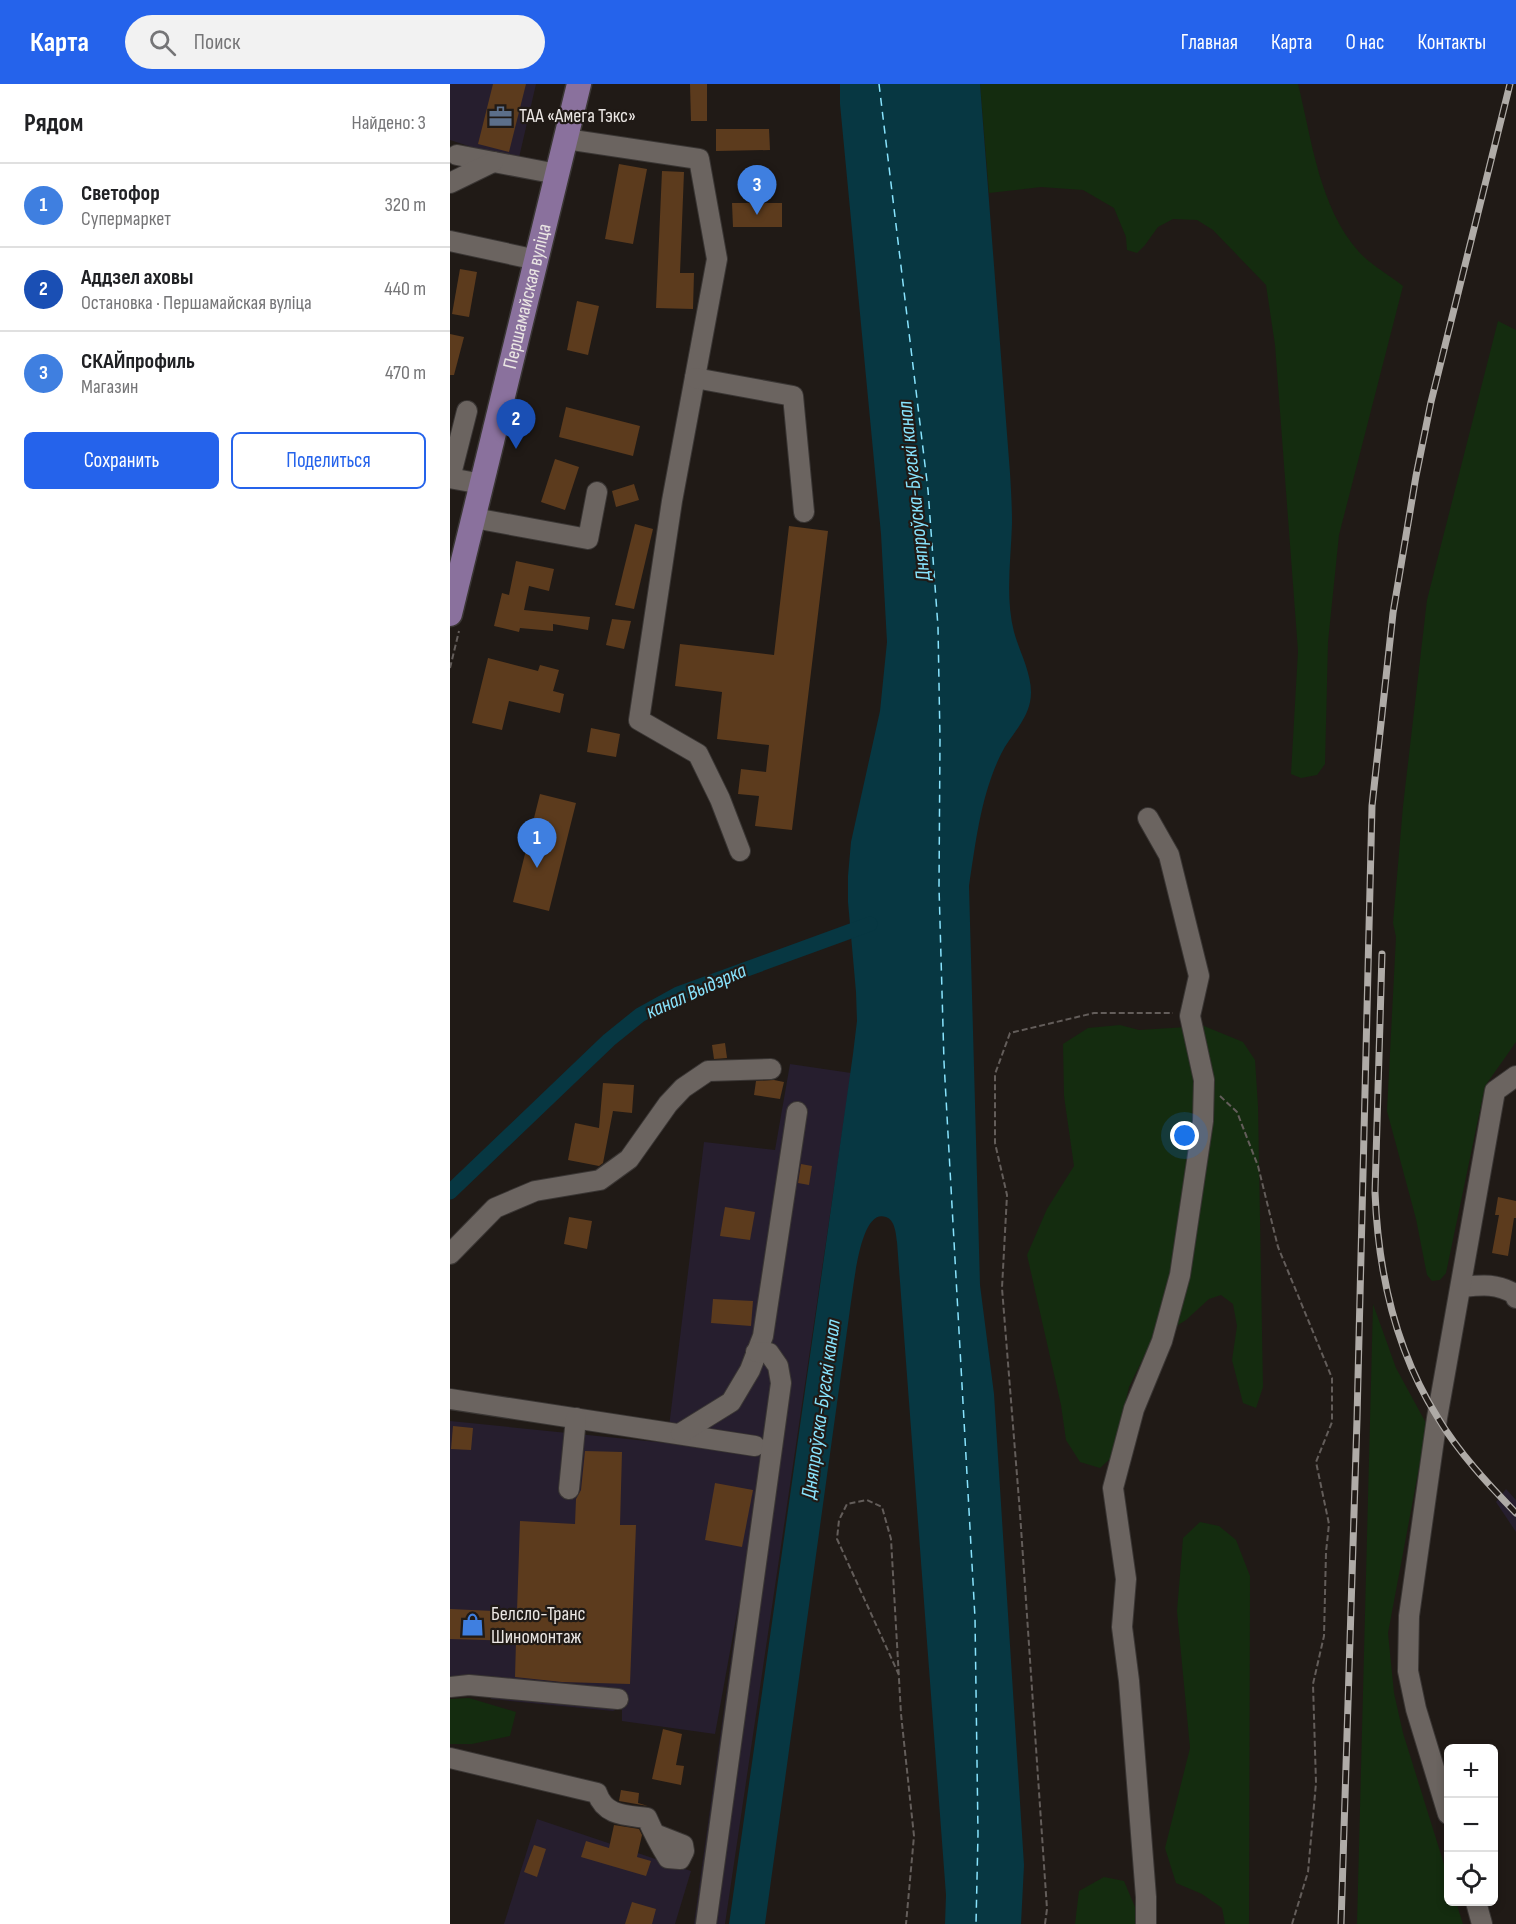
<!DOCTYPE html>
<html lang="ru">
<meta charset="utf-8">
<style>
:root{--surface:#fff;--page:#f2f2f2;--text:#202124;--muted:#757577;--line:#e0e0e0;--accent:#2563eb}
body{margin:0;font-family:"Sofia Sans Condensed",sans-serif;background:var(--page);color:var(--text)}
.controls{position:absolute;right:18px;bottom:18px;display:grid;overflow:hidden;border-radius:9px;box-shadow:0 3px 9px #0003}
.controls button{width:54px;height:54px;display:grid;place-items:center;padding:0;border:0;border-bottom:2px solid var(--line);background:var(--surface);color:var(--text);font:30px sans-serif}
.you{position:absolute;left:735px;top:1052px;width:21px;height:21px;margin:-15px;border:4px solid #fff;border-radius:50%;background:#1a73e8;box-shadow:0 0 0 9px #1a73e833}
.badge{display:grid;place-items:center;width:39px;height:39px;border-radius:50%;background:var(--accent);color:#fff;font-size:20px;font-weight:700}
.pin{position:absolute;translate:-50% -50px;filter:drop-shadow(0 2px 3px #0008)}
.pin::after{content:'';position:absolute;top:32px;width:21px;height:18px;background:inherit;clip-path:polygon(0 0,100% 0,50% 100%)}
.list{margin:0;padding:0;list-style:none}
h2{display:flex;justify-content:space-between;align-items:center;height:78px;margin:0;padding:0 24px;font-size:26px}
h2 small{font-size:20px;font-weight:400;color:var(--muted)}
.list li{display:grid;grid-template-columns:39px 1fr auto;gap:18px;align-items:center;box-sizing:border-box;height:84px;padding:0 24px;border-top:2px solid var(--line)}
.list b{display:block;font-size:22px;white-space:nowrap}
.list p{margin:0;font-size:20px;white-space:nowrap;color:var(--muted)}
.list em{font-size:20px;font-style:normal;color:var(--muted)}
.actions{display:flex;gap:12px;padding:18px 24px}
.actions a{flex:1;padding:14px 0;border:2px solid var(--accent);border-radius:9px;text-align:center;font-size:21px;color:var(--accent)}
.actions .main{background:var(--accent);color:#fff}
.icon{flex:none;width:33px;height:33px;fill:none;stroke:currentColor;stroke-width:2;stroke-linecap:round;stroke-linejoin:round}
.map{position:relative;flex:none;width:1066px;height:1840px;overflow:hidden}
header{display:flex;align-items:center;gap:36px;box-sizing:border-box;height:84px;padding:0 30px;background:var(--accent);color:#fff}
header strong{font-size:28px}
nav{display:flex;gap:33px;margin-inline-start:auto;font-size:21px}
.search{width:420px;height:54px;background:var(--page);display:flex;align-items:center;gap:15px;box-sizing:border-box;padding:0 21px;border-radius:33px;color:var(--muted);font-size:22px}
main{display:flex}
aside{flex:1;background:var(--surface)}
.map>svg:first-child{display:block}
.industrial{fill:#261e2e}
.green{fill:#142c0f}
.water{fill:#073742}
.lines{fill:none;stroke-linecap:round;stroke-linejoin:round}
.canal{stroke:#073742;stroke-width:15}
.ferry{stroke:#88e3fd;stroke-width:1.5;stroke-dasharray:8 6;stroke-linecap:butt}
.building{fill:#5c3b1d}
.minor-casing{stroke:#3a3634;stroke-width:22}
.major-casing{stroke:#3a3634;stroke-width:27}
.path{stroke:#635d5a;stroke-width:2;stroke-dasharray:6 3;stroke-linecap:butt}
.minor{stroke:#6b6460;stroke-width:20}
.major{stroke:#8a719d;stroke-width:24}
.rail-casing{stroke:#afaba7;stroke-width:7}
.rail{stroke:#201a16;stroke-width:4.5;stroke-dasharray:14;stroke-linecap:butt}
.labels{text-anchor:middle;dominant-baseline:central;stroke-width:4.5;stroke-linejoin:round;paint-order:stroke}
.poi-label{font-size:20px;fill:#eae6e3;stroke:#201a16;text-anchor:start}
.street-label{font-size:20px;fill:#eae6e3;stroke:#201a16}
.water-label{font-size:21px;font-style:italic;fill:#88e3fd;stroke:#201a16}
</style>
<header>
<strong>Карта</strong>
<div class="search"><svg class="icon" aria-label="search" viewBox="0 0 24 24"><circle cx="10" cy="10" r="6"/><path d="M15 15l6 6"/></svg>Поиск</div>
<nav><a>Главная</a><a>Карта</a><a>О нас</a><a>Контакты</a></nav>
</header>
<main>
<aside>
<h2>Рядом<small>Найдено: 3</small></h2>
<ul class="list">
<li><span class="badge" style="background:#3f7fe0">1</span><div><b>Светофор</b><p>Супермаркет</p></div><em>320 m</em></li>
<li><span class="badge" style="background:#1a4fb4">2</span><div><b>Аддзел аховы</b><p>Остановка · Першамайская вуліца</p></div><em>440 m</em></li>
<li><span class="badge" style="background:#3f7fe0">3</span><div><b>СКАЙпрофиль</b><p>Магазин</p></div><em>470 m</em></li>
</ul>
<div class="actions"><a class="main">Сохранить</a><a>Поделиться</a></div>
</aside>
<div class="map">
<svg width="1066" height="1840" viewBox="0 0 1066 1840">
<rect width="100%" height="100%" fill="#201a16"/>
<g class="industrial">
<polygon points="0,0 86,0 68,78 0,56"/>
<polygon points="340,980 401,989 275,1840 244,1840 289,1518 265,1650 172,1637 172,1623 163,1627 41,1615 44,1592 0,1594 0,1337 217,1359 254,1058 325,1066"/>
<polygon points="1056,1405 1066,1416 1066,1448 1046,1418"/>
<polygon points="87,1735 241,1787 225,1840 54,1840"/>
</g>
<g class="green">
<path d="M530,0H848C862,56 869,123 909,168C921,181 939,191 953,202L889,451L878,558L875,680L867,691L851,694L841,690L848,567L825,261L816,201L763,146L747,136L723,135L708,143L695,161L687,169L677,166L676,153L664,124L633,106L591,103L539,109Z"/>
<polygon points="1048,237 1066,246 1066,958 1035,1002 996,1189 990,1196 982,1197 977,1191 966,1135 937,1027 946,853 943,839 953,722 977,516"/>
<polygon points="670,941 689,946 754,942 793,958 805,976 808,1022 813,1303 806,1324 793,1319 782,1276 787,1242 783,1220 771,1211 759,1215 736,1236 701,1258 679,1303 663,1372 650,1384 630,1378 616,1356 611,1321 577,1171 597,1125 624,1082 614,1012 613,960 638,944"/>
<polygon points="923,1220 946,1284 977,1341 938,1549 944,1609 953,1649 998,1793 998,1818 1006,1818 1013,1840 907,1840"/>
<polygon points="750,1438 769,1442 786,1456 800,1492 799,1840 775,1840 772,1824 752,1810 726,1799 715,1764 740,1664 727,1527 733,1454"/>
<polygon points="19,1614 66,1628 60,1652 22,1660 0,1660 0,1615"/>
<polygon points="654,1793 674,1797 685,1823 685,1840 625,1840 629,1807"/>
</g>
<path class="water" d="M390,0H530L560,389C561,406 562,422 562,439C561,476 555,512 564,548C570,570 585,595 580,618C576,638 560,652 551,670C531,711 526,756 519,802L530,1201L544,1310L574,1781L571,1840H495L496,1811L447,1158C446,1150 445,1136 436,1133C410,1123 404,1202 401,1218L315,1840H279L403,970L407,937L406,908L398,818V792L401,758L430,627L437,558L431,450L390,20Z"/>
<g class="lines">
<polyline class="canal" points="0,1108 159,956 190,931 228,910 420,840"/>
<polyline class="ferry" points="429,0 478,406 488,543 490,656 489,803 494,978 525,1534 528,1750 526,1840"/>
</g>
<g class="building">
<polygon points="43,0 76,0 59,68 28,60"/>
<polygon points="240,0 257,0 257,37 241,37"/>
<polygon points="266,45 319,45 320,66 266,67"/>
<polygon points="169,80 197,85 183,160 155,155"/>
<polygon points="212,87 234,88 230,189 244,189 243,225 206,224"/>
<polygon points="282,119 332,119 332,143 283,143"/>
<polygon points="10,185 27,188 19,233 2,230"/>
<polygon points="127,217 149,222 138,271 117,266"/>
<polygon points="0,250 14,253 4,291 0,291"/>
<polygon points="116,323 190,342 183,372 109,353"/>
<polygon points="105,375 129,383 115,426 91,418"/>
<polygon points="184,400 189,416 166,423 162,407"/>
<polygon points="185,440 203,445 184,525 165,521"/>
<polygon points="339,442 378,447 342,746 305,742 309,712 288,710 291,685 316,688 319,661 267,655 272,608 225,602 230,560 324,571"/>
<polygon points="66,477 104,485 99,507 79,502 74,526 140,533 138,546 103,540 103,547 70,544 69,548 44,542 52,509 59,511"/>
<polygon points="162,535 181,537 174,565 156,561"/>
<polygon points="38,574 88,587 90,581 109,586 103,607 114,610 110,629 59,617 52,646 22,639"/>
<polygon points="141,644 170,650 166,673 137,668"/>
<polygon points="90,710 126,719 99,827 63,818"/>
<polygon points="275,959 277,974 264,975 262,961"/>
<polygon points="324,996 334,998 330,1015 304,1011 306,997"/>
<polygon points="153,999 184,1001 182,1029 163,1027 153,1079 149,1082 118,1076 125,1039 149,1044"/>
<polygon points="351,1080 362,1082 359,1101 348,1099"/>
<polygon points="1048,1113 1066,1117 1066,1134 1064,1134 1058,1172 1042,1169 1049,1131 1045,1131"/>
<polygon points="275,1123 305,1128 300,1156 270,1152"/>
<polygon points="119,1133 142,1137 137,1165 114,1160"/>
<polygon points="263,1215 303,1217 301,1242 261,1239"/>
<polygon points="3,1342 23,1344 21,1366 1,1365"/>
<polygon points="135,1367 172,1368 170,1441 186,1441 180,1600 112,1598 65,1593 66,1557 0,1555 0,1525 67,1528 70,1437 125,1440 126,1415 131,1406"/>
<polygon points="265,1399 303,1406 292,1463 255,1456"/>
<polygon points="213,1645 232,1650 226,1681 234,1682 231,1701 202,1695"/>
<polygon points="171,1706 189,1709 188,1719 198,1722 169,1717"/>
<polygon points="164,1741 189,1745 192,1751 187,1773 201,1777 196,1792 131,1773 136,1757 159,1764"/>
<polygon points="84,1761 96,1765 87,1793 74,1788"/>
<polygon points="182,1818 206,1825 202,1840 175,1840"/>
</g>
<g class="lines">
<defs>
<g id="minor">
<polyline points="116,55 249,75 267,175 222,417 189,636 248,670 270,715 290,767"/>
<polyline points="7,71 107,90"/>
<polyline points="0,99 43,78"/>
<polyline points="0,157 87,176"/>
<polyline points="245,294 343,312 354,428"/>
<polyline points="17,327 0,394 32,400"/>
<polyline points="24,434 138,455 147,408"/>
<polyline points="0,1170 45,1124 85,1107 150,1096 179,1075 218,1020 233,1004 258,987 321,985"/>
<path d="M1011,1203C1032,1201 1046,1199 1065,1210L1066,1214"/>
<polyline points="0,1315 305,1362"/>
<polyline points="231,1349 281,1318 300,1286 313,1252 347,1028"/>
<polyline points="119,1405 126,1334"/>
<polyline points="0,1603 19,1601 168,1615"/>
<path d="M0,1674L147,1709C155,1732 175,1731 197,1734C203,1748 210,1761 218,1774L230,1775L234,1767L233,1761L205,1750"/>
<polyline points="998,1730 966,1625 958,1587 959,1532 987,1334 1045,1007 1066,992"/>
<polyline points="1026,1818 1032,1840"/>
<polyline points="256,1840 331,1299 328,1282 319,1269 306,1268"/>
<polyline points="696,1840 696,1813 679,1597 672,1543 676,1495 663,1404 684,1325 712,1257 730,1191 753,1037 754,996 740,932 749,892 719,771 698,734"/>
</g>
<g id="major">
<path id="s1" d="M0,530L129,0"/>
</g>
</defs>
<use href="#minor" class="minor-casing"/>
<use href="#major" class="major-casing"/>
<g class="path">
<polyline points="0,584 9,547"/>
<polyline points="770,1012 787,1028 808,1082 828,1163 882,1294 882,1338 866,1378 879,1440 876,1468 874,1552 863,1600 866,1699 858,1788 842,1840"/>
<polyline points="449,1591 387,1455 389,1436 397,1420 417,1416 432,1423 441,1455 451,1630 464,1752 456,1840"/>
<polyline points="595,1840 597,1825 570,1429 552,1204 557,1111 545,1059 545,990 560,949 644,929 723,929"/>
</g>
<use href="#minor" class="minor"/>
<use href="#major" class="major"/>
<defs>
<g id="rail">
<path d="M932,870L925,1108C928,1187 945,1266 988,1334C1009,1369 1038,1400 1066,1429"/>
<polyline points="891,1840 907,1335 922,722 943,529 966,392 981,318 1060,0"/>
</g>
</defs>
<use href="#rail" class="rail-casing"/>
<use href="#rail" class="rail"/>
</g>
<defs>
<symbol id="office-bare" viewBox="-9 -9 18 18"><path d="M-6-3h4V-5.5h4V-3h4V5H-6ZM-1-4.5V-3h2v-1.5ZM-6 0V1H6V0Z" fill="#5c6f8a" stroke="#201a16" stroke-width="2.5" paint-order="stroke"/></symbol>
<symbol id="shop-bare" viewBox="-9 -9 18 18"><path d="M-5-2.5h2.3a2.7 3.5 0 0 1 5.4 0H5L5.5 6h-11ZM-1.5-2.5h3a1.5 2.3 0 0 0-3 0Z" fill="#3f7fe0" stroke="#201a16" stroke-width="2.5" paint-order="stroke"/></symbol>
</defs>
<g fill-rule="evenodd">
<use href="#office-bare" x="34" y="16" width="33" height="33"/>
<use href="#shop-bare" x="6" y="1524" width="33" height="33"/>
</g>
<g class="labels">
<g class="poi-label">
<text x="69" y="32">ТАА «Амега Тэкс»</text>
<text x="41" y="1530">Белсло-Транс<tspan x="41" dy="23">Шиномонтаж</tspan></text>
</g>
<g class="street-label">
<text stroke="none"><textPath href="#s1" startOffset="327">Першамайская вуліца</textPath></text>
</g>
<g class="water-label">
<text transform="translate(464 407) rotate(-96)">Дняпроўска-Бугскі канал</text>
<text transform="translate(246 907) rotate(-24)">канал Выдэрка</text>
<text transform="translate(371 1325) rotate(-82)">Дняпроўска-Бугскі канал</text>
</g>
</g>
</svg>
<div class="controls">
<button>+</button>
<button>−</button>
<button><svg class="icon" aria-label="locate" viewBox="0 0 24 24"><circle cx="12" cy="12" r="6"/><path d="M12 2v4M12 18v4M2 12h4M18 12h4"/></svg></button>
</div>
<div class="you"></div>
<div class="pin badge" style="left:87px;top:784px;background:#3f7fe0">1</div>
<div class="pin badge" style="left:66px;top:365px;background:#1a4fb4">2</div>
<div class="pin badge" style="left:307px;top:131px;background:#3f7fe0">3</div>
</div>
</main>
